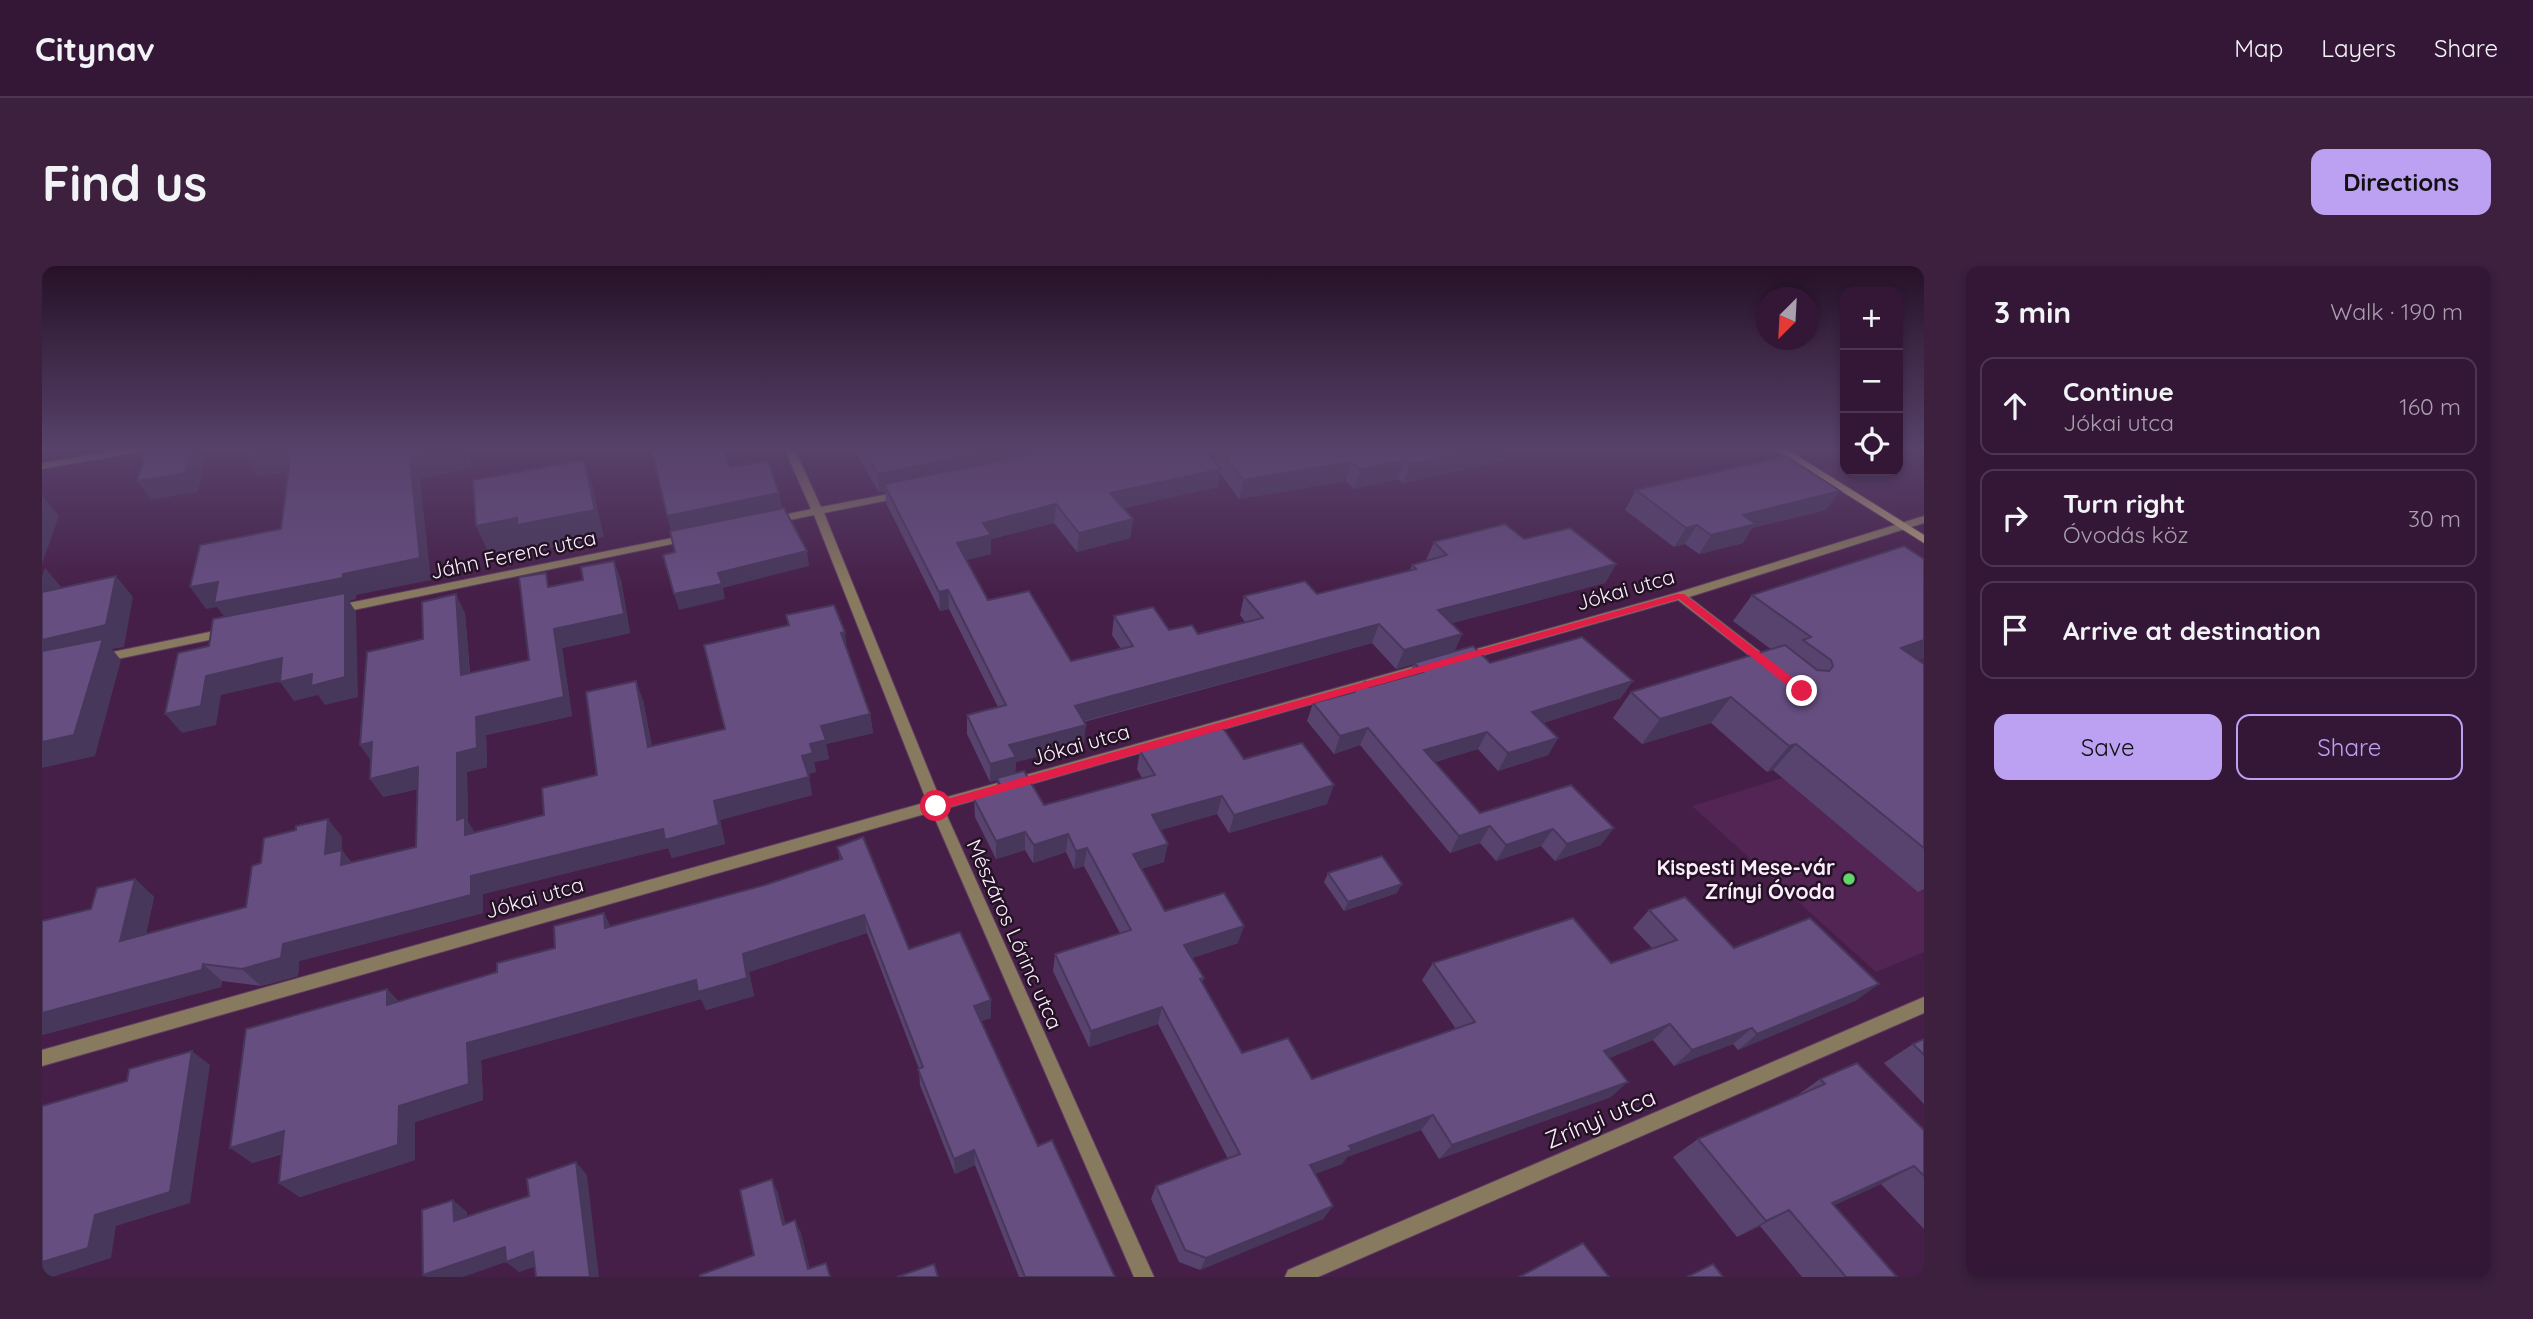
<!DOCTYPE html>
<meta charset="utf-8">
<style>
:root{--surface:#341736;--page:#3c203e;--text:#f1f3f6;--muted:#a99fad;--line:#4e3651;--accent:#bca0f2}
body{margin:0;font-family:Quicksand,sans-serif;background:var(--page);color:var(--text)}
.controls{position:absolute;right:21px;top:21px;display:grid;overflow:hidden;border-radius:14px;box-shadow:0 4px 10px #0003}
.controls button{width:63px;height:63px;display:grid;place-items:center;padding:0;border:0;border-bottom:2px solid var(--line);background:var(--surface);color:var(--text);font:35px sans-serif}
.compass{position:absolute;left:1714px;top:21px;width:63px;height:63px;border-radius:50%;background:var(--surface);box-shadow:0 4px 10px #0003;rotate:204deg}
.stop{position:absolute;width:21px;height:21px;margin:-16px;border:5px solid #e11d48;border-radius:50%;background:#fff}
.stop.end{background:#e11d48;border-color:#fff;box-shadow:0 2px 7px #0008}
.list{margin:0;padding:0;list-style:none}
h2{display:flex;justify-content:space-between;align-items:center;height:91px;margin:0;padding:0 28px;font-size:30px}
h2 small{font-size:23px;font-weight:400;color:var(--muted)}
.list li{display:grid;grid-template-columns:46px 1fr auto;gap:21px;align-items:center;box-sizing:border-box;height:98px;margin:0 14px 14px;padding:0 14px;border:2px solid var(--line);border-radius:14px}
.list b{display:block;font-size:26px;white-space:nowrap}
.list p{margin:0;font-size:23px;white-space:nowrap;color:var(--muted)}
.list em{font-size:23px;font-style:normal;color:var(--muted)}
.actions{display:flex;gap:14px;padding:21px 28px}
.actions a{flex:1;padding:16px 0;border:2px solid var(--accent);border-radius:14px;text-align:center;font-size:24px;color:var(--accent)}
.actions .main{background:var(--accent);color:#111}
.icon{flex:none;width:38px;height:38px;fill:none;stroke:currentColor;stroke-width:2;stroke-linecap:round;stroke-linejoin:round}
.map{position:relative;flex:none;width:1882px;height:1011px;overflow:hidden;border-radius:14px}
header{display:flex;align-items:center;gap:42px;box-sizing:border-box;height:98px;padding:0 35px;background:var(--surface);border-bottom:2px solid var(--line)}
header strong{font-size:33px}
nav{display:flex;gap:38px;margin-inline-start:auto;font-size:24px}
.intro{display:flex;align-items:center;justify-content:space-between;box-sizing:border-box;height:168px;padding:0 42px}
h1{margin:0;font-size:49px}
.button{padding:18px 32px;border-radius:14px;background:var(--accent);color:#111;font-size:24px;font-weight:700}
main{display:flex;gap:42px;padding:0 42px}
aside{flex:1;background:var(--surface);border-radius:14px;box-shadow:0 4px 10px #0003}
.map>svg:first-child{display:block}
.built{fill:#522554}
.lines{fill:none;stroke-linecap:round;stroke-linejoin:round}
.street-casing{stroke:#5f3c61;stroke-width:2}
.secondary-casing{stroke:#5f3c61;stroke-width:2}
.street{fill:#887a5f;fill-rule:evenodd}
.secondary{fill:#b9a477;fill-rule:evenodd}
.wall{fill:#58436f}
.shaded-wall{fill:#47375a}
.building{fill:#664e81;stroke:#47375a;stroke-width:2}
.route{fill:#e11d48}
.poi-dot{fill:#61d46a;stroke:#231224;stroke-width:2.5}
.labels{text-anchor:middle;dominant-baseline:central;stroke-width:5;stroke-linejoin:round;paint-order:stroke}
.street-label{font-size:21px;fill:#fcedfd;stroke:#231224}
.poi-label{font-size:21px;font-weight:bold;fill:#fcedfd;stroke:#231224;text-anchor:end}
.near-street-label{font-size:24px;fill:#fcedfd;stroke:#231224}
</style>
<header>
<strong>Citynav</strong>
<nav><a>Map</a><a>Layers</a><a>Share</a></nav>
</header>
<div class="intro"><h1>Find us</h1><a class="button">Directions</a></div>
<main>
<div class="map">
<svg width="1882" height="1011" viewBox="0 0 1882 1011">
<rect width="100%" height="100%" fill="#461f48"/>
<polygon class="built" points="1882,309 1882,686 1834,706 1650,540 1854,477 1691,355"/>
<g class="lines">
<defs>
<g id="street">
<polygon points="74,184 96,184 91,187 0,203 0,197"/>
<polygon points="743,184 753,184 779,241 862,225 867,228 862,231 782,247 898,533 1384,397 1390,401 1389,404 902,543 1112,1011 1092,1011 890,546 0,800 0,784 885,536 772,249 728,258 722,255 728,252 769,243"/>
<polygon points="1882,250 1882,257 1647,331 1730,395 1732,398 1730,401 1722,401 1636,334 1421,395 1415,391 1417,388 1634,327"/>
<polygon points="650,268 654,269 654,273 292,348 286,344 292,340"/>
<polygon points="187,362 191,363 193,366 191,369 56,397 50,393 56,389"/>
<polygon points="1882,731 1882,747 1276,1011 1243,1011 1246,1004"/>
</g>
<polygon id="secondary" points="1734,184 1746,184 1882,269 1882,277"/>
</defs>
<use href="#street" class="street-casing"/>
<use href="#secondary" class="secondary-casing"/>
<use href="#street" class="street"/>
<use href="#secondary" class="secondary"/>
</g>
<g class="wall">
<polygon points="812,184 1162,184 1172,196 1174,184 1466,184 1461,195 1361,217 1356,213 1312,223 1304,215 1197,233 1178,207 1175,221 1081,242 1091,253 1088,272 1035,286 1012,257 949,273 949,288 924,294 946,334 1029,395 1079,383 1070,369 1072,350 1127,364 1156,368 1203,356 1198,349 1202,330 1275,328 1368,304 1370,299 1384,294 1392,276 1482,273 1574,298 1563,317 1410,357 1420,368 1412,385 1448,397 1579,432 1501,457 1516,472 1506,489 1456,505 1436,483 1393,496 1438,547 1529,519 1559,579 1513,595 1499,580 1454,595 1438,577 1408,587 1318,479 1292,488 1265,455 1271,437 1366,410 1372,398 1354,403 1330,377 1042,456 1042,478 974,496 973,507 1002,539 1100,512 1095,503 1098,485 1202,493 1285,538 1187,567 1175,548 1118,564 1122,596 1099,603 1123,645 1196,677 1150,692 1162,712 1160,716 1200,787 1270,813 1414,763 1380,714 1391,697 1569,697 1610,682 1591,662 1607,644 1815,734 1696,784 1691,778 1632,800 1611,774 1567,792 1569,831 1397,893 1379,864 1305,891 1300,898 1272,908 1291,940 1281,953 1158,1004 1137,996 1109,933 1114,920 1186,893 1116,758 1047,781 1011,705 1013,688 1078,667 1042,600 1032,603 1024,586 991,597 983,584 954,593 933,551 932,533 955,526 955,514 948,516 925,468 925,449 956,441 907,343 898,345 844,237 843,225 837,226"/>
<polygon points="1594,224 1784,244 1710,262 1701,277 1657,288 1643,278 1632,281 1583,244"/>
<polygon points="579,314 588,367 520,382 530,450 444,469 445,501 425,506 426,556 433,567 502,549 555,509 601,434 610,481 683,463 746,360 744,349 805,385 828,448 831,467 784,478 787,493 772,496 774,506 766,508 770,529 678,554 683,578 630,592 626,582 441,628 441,647 257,695 256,710 219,720 180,715 179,721 0,769 0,655 49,643 93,613 112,631 104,668 204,641 300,571 299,584 310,597 374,581 376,523 341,531 381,373 423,347 428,407 487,394 509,320"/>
<polygon points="1710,329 1877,394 1882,398 1882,623 1876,626 1731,504 1725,506 1669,457 1600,478 1571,452 1589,426 1729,383 1691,355"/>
<polygon points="795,581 867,683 949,752 939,755 996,880 1073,1011 977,1011 933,899 913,908 878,819 877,803 825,667 707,706 712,730 664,744 659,733 439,794 441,834 373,856 373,894 258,931 237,917 240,888 210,897 345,723 357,736 455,706 513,682 562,647 568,660 723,619 798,594"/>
<polygon points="1286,607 1355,627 1302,645 1282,616"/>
<polygon points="1882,773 1882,838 1842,797 1871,778"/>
<polygon points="1778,813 1882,864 1882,963 1839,918 1792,939 1855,1011 1760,1011 1718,960 1695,971 1631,891 1656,873 1750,833"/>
</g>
<g class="shaded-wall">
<polygon points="149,184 165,184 156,226 109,234 95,215"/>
<polygon points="239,184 250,184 261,203 216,211 204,190"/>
<polygon points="406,184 427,184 430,202 378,213 389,314 314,329 314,333 307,335 314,346 316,431 283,439 276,429 252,435 238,416 270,408 303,411 188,359 175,341 164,343 148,321 176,316 301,308 368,192"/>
<polygon points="954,184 1044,184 842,218 843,225 837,226 836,208"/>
<polygon points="1433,184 1466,184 1461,195 1361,217 1368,198"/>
<polygon points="542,194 551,221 562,271 487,286 484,280 447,288 434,260"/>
<polygon points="1363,194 1356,213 1312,223 1318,204"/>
<polygon points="1310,196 1304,215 1197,233 1201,214"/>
<polygon points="1179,203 1175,221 1066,246 1068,227"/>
<polygon points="1798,225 1784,244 1710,262 1701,277 1657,288 1669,269 1701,249"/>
<polygon points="737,227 741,246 630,269 625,250"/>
<polygon points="0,229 17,250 0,298"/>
<polygon points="1014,238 1012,257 949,273 949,288 915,296 915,277 941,257"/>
<polygon points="1091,253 1088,272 1035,286 1037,267"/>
<polygon points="1655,259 1643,278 1632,281 1644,262"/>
<polygon points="765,285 767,300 681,322 683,333 637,344 632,328 676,307"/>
<polygon points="572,295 579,314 588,367 520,382 530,450 444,469 445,501 425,506 426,556 435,570 435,587 415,554 415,487 434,451 522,431 512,363"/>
<polygon points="1574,298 1563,317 1388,363 1396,344"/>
<polygon points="3,302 21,323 0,335 0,310"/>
<polygon points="74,310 91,331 82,381 70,383 79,394 53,490 0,502 0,374"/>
<polygon points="906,324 907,343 898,345 897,326"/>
<polygon points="414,328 423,347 429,428 419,409"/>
<polygon points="1337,358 1330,377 1031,458 1033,440"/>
<polygon points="803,366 805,385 799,367"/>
<polygon points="1420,368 1412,387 1354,403 1362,384"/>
<polygon points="1882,374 1882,392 1836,408 1859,382"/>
<polygon points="240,392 253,412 179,429 174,459 140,467 123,448 164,410"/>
<polygon points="594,415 601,434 613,500 606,481"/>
<polygon points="1591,415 1579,432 1480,464 1490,446"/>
<polygon points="1689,431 1669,457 1600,478 1618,453"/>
<polygon points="828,448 831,467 784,478 787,493 772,496 774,506 764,509 760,490 779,460"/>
<polygon points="1044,459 1042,478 974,496 973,509 948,516 948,498 967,479"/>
<polygon points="1326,462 1318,479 1292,488 1298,470"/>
<polygon points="1445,466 1436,483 1374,501 1382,484"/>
<polygon points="1516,472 1506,489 1456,505 1466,487"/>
<polygon points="330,476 331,498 318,479"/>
<polygon points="1754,478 1731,504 1725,506 1747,480"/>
<polygon points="376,501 388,520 341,531 328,513"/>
<polygon points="767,511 770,529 678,554 683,578 630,592 626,582 441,628 441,647 257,695 256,710 219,720 200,703 241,678 429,610 672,535"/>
<polygon points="1292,519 1285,538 1187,567 1192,549"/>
<polygon points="1180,530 1175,548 1106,568 1110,549"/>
<polygon points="286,553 300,571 298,606 283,588"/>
<polygon points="1448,560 1438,577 1408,587 1417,570"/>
<polygon points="1572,562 1559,579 1513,595 1525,578"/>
<polygon points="1511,563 1499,580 1454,595 1464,579"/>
<polygon points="983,566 983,584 954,593 954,575"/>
<polygon points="1026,568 1024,586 991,597 992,579"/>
<polygon points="1126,578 1122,596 1088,606 1091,588"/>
<polygon points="1045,582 1042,600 1032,603 1034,585"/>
<polygon points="300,584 314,602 299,599"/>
<polygon points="93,613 112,631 99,692 78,675"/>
<polygon points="1360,618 1355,627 1302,645 1306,636"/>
<polygon points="562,647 571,666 563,662"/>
<polygon points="822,649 825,667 707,706 712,730 664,744 659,733 439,794 441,834 373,856 373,894 258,931 237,917 357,840 425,777"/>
<polygon points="1202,660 1196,677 1138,696 1142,679"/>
<polygon points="161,698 180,715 179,721 0,769 0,747"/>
<polygon points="1837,718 1815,734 1696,784 1715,768"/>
<polygon points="345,723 361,741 345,739"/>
<polygon points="949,734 949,752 932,758 932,740"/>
<polygon points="1120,741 1116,758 1047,781 1049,765"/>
<polygon points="1628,758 1611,774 1546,801 1562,785"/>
<polygon points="1710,762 1691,778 1632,800 1650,784"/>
<polygon points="150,785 168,799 148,937 74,960 69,992 10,1011 0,1011 0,996 53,949"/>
<polygon points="1586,816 1569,831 1397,893 1410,879"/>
<polygon points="1391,849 1379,864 1305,891 1300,898 1259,913 1268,899 1307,880"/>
<polygon points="242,865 262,880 210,897 188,882"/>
<polygon points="932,884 933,899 913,908 912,893"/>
<polygon points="534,896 545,909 557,1011 548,1011"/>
<polygon points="1872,900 1839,918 1760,954 1790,937"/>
<polygon points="730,913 736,927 747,972 741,959"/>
<polygon points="411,934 425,946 426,966 412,955"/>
<polygon points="1291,940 1281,953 1158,1004 1164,992"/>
<polygon points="1747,944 1718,960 1695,971 1724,955"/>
<polygon points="753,954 759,967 770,1011 766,1003"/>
<polygon points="463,981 491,986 504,997 477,1006 464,996 421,1011 384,1011 381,1009"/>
</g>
<g class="building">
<polygon points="105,184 149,184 143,207 95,215"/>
<polygon points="205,184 239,184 204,190"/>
<polygon points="249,184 406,184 368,192 378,292 301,308 301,312 172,337 176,316 148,321 158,279 239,263"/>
<polygon points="610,184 682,184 688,201 726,195 737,227 625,250"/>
<polygon points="822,184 954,184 836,208"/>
<polygon points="1011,184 1162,184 1179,203 1068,227 1091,253 1037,267 1014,238 941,257 949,269 915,277 946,334 987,325 1029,395 1091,380 1072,350 1111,341 1127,364 1150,359 1156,368 1221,352 1202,330 1263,315 1275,328 1374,303 1370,299 1405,289 1392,276 1463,258 1482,273 1528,262 1574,298 1396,344 1420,368 1362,384 1337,358 1033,440 1044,459 967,479 974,491 948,498 925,449 964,439 906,324 897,326 842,218"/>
<polygon points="1178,184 1433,184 1368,198 1363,194 1318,204 1310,196 1201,214"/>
<polygon points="1744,190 1798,225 1701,249 1714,258 1669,269 1655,259 1644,262 1594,224"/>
<polygon points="542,194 553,244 475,259 475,252 434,260 431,214"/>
<polygon points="742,242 765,285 676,307 680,318 632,328 621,289 633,286 628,265"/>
<polygon points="1862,280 1882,293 1882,374 1859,382 1882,398 1882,582 1754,478 1747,480 1689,431 1618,453 1589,426 1743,379 1775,404 1787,405 1791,400 1789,394 1761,374 1769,371 1710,329"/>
<polygon points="572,295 582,348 512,363 522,431 434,451 435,482 415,487 415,554 423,551 423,569 502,549 500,522 555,509 544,426 594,415 606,481 683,463 662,379 747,359 744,349 792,339 803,366 799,367 828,448 779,460 784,474 768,478 771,487 760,490 767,511 672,535 677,559 623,574 621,563 429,610 429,629 241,678 239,692 200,703 161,698 160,704 0,747 0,655 49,643 55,622 93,613 78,675 204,641 210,600 219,597 222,572 254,564 254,560 286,553 283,588 300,584 299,599 374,581 376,501 328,513 330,476 318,479 325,386 381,373 380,336 414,328 419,409 487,394 477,311 504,307 506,321 541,314 539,301"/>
<polygon points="74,310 64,359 0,374 0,326"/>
<polygon points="303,327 303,411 269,420 270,408 238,416 240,392 164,410 159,440 123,448 136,387 167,380 171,353"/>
<polygon points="1540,371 1591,415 1490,446 1516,472 1466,487 1445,466 1382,484 1438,547 1529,519 1572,562 1525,578 1511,563 1464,579 1448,560 1417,570 1326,462 1298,470 1271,437 1312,426 1323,416 1327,421 1381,406 1372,397 1431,380 1448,397"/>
<polygon points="61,373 32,469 0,476 0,385"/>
<polygon points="1181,462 1202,493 1260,477 1292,519 1192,549 1180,530 1110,549 1126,578 1091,588 1123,645 1182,627 1202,660 1142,679 1162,712 1158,713 1200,787 1246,772 1270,813 1433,756 1391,697 1531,652 1569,697 1635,674 1607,644 1643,631 1692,682 1768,652 1837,718 1715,768 1710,762 1650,784 1628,758 1562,785 1586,816 1410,879 1391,849 1307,880 1310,884 1268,899 1291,940 1164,992 1143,984 1114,920 1198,888 1120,741 1049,765 1013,688 1089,664 1045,582 1034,585 1026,568 992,579 983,566 954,575 932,533 960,524 955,512 982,505 1002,539 1113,509 1098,485"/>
<polygon points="821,571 867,683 918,666 949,734 932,740 996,880 1010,874 1073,1011 983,1011 932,884 912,893 876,803 881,801 822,649 701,688 705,712 656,726 654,714 425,777 427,818 357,840 356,879 237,917 242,865 188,882 204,763 345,723 345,739 455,706 455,697 513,682 512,660 562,647 563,662 723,619 800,593 795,581"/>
<polygon points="1340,590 1360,618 1306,636 1286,607"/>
<polygon points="1882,773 1882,789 1871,778"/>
<polygon points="150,785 128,926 53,949 46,982 0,996 0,840 85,815 87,803"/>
<polygon points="1815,797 1882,864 1882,910 1872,900 1790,937 1855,1011 1804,1011 1747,944 1724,955 1656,873 1783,818 1778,813"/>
<polygon points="534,896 548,1011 494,1011 491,986 464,996 463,981 381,1009 380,944 411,934 412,955 487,930 485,913"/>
<polygon points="730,913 741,959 753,954 766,1003 784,997 788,1011 658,1011 658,1009 712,989 698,924"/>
<polygon points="1541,977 1567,1011 1477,1011"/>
<polygon points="892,998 896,1011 855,1011"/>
<polygon points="1671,998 1681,1011 1645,1011"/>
</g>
<linearGradient id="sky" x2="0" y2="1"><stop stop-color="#261128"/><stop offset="0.56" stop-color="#57426a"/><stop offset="1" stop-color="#57426a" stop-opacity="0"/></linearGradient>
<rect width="1882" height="326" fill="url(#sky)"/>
<polygon class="route" points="1635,328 1642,328 1764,422 1764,428 1756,428 1637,333 894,545 888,540 894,536"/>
<circle class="poi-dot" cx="1807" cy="613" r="7"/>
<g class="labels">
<g class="street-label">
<text transform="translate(471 288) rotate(-12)">Jáhn Ferenc utca</text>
<text transform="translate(1583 323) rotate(-16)">Jókai utca</text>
<text transform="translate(1038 478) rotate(-16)">Jókai utca</text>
<text transform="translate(492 631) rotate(-16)">Jókai utca</text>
<text transform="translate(973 668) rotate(66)">Mészáros Lőrinc utca</text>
</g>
<g class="poi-label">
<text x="1793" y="601">Kispesti Mese-vár<tspan x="1793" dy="24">Zrínyi Óvoda</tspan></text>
</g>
<g class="near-street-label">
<text transform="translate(1558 852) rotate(-23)">Zrínyi utca</text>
</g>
</g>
</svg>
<div class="controls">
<button>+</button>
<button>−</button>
<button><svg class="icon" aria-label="locate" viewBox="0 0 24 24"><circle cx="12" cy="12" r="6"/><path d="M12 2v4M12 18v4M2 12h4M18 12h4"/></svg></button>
</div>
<svg class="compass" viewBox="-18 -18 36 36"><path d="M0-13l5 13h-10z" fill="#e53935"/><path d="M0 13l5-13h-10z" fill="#a99fad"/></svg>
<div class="stop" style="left:894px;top:540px"></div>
<div class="stop end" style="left:1760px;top:425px"></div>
</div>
<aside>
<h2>3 min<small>Walk · 190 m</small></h2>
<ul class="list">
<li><svg class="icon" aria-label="ahead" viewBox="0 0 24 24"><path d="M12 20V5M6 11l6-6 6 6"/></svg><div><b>Continue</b><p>Jókai utca</p></div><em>160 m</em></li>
<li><svg class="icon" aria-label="right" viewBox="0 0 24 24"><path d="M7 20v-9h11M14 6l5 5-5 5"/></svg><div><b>Turn right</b><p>Óvodás köz</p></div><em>30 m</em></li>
<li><svg class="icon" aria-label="arrive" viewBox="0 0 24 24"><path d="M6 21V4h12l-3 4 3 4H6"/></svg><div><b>Arrive at destination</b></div></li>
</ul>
<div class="actions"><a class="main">Save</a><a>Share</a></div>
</aside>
</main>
